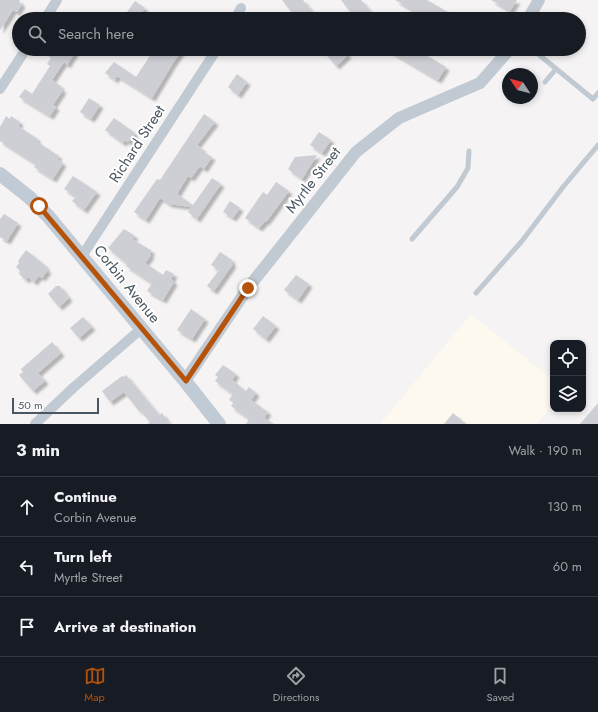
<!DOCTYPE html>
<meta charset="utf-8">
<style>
:root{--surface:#171b24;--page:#242831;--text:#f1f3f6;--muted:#9ea1a6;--line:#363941;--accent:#b45309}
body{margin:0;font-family:Jost,sans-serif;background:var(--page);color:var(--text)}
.controls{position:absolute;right:12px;bottom:12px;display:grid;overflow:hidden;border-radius:8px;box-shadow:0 2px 6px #0003}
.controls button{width:36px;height:36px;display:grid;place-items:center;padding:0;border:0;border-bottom:1px solid var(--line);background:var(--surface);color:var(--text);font:20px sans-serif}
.compass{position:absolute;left:502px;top:68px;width:36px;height:36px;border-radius:50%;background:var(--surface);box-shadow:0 2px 6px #0003;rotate:305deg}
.scale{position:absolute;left:12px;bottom:10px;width:87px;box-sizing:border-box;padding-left:4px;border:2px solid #4a5661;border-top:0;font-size:11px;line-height:14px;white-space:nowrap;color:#4a5661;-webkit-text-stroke:3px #fff;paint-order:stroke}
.stop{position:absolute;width:12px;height:12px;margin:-9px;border:3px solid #b45309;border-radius:50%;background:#fff}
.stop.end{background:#b45309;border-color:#fff;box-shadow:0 1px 4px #0008}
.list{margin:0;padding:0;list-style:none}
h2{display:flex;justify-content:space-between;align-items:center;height:52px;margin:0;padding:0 16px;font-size:17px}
h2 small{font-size:13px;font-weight:400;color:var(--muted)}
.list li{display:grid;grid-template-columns:26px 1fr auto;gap:12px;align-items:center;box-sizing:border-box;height:60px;padding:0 16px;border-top:1px solid var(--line)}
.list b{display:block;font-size:15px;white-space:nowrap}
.list p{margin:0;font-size:13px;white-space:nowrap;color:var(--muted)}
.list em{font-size:13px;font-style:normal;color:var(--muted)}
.icon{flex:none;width:22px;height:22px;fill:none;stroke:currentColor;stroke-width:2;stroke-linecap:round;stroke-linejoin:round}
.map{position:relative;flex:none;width:598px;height:424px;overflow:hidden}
.search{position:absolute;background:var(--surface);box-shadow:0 2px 6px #0003;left:12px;right:12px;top:12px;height:44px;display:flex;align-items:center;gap:10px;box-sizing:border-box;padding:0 14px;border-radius:22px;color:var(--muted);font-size:15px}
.sheet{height:232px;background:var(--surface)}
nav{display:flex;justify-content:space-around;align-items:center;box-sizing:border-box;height:56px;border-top:1px solid var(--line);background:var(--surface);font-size:11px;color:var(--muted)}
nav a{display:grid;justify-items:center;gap:2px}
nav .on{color:var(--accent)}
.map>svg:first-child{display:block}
.commercial{fill:#fdf9ef}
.building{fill:#cdcfd5;filter:url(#shadow)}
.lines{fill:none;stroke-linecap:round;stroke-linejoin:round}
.service{stroke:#c1cad2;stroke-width:5}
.minor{stroke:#c1cad2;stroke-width:10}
.tertiary{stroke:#c1cad2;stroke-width:12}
.secondary{stroke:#c1cbd6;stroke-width:14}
.route{stroke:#b45309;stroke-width:5}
.labels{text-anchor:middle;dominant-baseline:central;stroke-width:4;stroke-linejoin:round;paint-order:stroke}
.street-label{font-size:15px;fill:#4a5661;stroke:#fff}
</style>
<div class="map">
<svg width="598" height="424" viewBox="0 0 598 424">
<defs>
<filter id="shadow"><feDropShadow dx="3.5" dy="3.5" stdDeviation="1" flood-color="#0004"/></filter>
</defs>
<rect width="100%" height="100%" fill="#f5f3f3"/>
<polygon class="commercial" points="471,314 553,380 553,405 536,424 380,424"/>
<g class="building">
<polygon points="0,0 20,0 19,2 22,4 17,12 13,10 0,30"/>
<polygon points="282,0 303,0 318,19 297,19"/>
<polygon points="341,0 361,0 377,19 356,19"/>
<polygon points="395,0 427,0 460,19 428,19"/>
<polygon points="491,0 517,0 510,11"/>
<polygon points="135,1 145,8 138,19 127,12"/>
<polygon points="53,49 77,49 67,65 64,62 52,80 61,86 60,88 63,90 53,105 56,107 50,116 19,97 25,89 32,94 50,66 47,64 51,58 48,56"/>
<polygon points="156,49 183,49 173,63 152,98 117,76 115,80 105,73 114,62 136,77 151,54 153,55"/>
<polygon points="322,49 343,49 348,55 336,66"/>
<polygon points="386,49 416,49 446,67 438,80"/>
<polygon points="237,74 247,82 238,95 228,87"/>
<polygon points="89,98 100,105 91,119 80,112"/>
<polygon points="204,114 215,122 197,145 203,149 202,151 212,157 204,169 200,166 191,178 188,176 177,194 193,205 212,178 221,184 197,219 188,212 191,207 169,204 160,198 146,220 134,212 157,179 160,180"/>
<polygon points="6,116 10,119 11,116 20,122 18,126 38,139 36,141 59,156 57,159 63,163 53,179 34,167 36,164 0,141 0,127"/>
<polygon points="114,118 135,133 128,142 125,140 123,143 105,130"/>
<polygon points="319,132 331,140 322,153 310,145"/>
<polygon points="317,155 302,179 288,169 295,157"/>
<polygon points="73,176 97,192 84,210 72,201 76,197 64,189"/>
<polygon points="276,182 289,191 266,222 265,221 259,228 245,218 263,192 267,195"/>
<polygon points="230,201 240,208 233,218 223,212"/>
<polygon points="4,214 18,223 7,241 0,237 0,219"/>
<polygon points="124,229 135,236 132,239 152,251 149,254 151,255 145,263 163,275 166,270 174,274 171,279 174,282 163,300 147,291 152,283 126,266 127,264 108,248"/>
<polygon points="26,250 46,266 45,268 48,270 42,278 39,276 34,282 28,277 26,280 19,274 20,271 16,267 19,263 18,261"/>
<polygon points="220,252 232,260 231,263 233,264 214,291 207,286 219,270 211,265"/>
<polygon points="296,275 309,284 298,300 284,290"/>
<polygon points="56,286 60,286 69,298 59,307 48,294"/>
<polygon points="191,309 205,319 192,339 177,330"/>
<polygon points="263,316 276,326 266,339 253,329"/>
<polygon points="83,317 92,327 79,338 70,328"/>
<polygon points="52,342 61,353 38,373 45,381 33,391 19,375 23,372 21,369"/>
<polygon points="223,365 236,374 232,380 246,391 249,387 256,393 251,400 268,412 264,418 274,424 246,424 249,419 231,406 234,403 229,400 233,394 215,381 218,377 215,375"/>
<polygon points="126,375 159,415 162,413 170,424 148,424 150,422 140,410 139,411 124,392 110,402 102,391 122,376 123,377"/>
<polygon points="598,403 598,424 580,424"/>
<polygon points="453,413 466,424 444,424"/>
</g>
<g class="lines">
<g class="service">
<polyline points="532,49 593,99 598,93"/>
<polyline points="545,82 556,69"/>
<polyline points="412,239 457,187 468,168 469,151"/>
<polyline points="476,293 522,241 563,187 598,145"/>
</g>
<g class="minor">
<polyline points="45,19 57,0"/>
<polyline points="235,19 241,8"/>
<polyline points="0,89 26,49"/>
<polyline points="82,256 217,49"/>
<polyline points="35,424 73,388 141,329"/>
</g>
<g class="tertiary">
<polyline points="528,19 539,0"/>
<polyline points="185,381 248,288 356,152 399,118 480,83 510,49"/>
</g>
<polyline class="secondary" points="0,174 29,197 48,216 185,381 219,424"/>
</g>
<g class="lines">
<polyline class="route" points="39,206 186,381 248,288"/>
</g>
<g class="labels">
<g class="street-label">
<text transform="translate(137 144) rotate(-57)">Richard Street</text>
<text transform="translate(313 180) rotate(-52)">Myrtle Street</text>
<text transform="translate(127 284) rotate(51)">Corbin Avenue</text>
</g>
</g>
</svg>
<div class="controls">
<button><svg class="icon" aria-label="locate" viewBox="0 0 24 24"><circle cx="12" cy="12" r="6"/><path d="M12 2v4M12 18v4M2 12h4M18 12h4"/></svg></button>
<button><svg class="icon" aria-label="layers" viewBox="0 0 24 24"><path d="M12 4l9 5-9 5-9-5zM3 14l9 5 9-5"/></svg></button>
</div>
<svg class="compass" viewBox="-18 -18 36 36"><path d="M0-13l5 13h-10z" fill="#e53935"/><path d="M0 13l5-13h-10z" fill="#9ea1a6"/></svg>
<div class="scale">50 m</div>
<div class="stop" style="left:39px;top:206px"></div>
<div class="stop end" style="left:248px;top:288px"></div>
<div class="search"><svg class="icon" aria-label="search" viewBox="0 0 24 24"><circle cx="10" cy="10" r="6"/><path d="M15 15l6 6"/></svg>Search here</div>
</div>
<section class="sheet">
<h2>3 min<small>Walk · 190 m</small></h2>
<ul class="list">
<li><svg class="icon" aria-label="ahead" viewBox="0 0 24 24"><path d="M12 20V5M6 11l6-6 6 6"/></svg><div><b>Continue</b><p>Corbin Avenue</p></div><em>130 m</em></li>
<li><svg class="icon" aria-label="left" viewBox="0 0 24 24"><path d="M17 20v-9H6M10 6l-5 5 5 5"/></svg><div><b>Turn left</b><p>Myrtle Street</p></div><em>60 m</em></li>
<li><svg class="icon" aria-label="arrive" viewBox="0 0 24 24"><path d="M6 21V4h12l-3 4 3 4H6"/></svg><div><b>Arrive at destination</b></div></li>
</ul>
</section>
<nav>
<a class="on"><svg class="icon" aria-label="map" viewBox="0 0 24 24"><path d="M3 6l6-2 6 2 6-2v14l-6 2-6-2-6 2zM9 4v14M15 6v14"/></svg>Map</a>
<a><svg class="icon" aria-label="directions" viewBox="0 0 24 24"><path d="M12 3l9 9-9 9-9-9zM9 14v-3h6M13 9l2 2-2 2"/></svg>Directions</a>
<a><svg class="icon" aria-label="saved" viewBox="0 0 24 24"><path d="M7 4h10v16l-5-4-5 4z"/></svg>Saved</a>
</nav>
